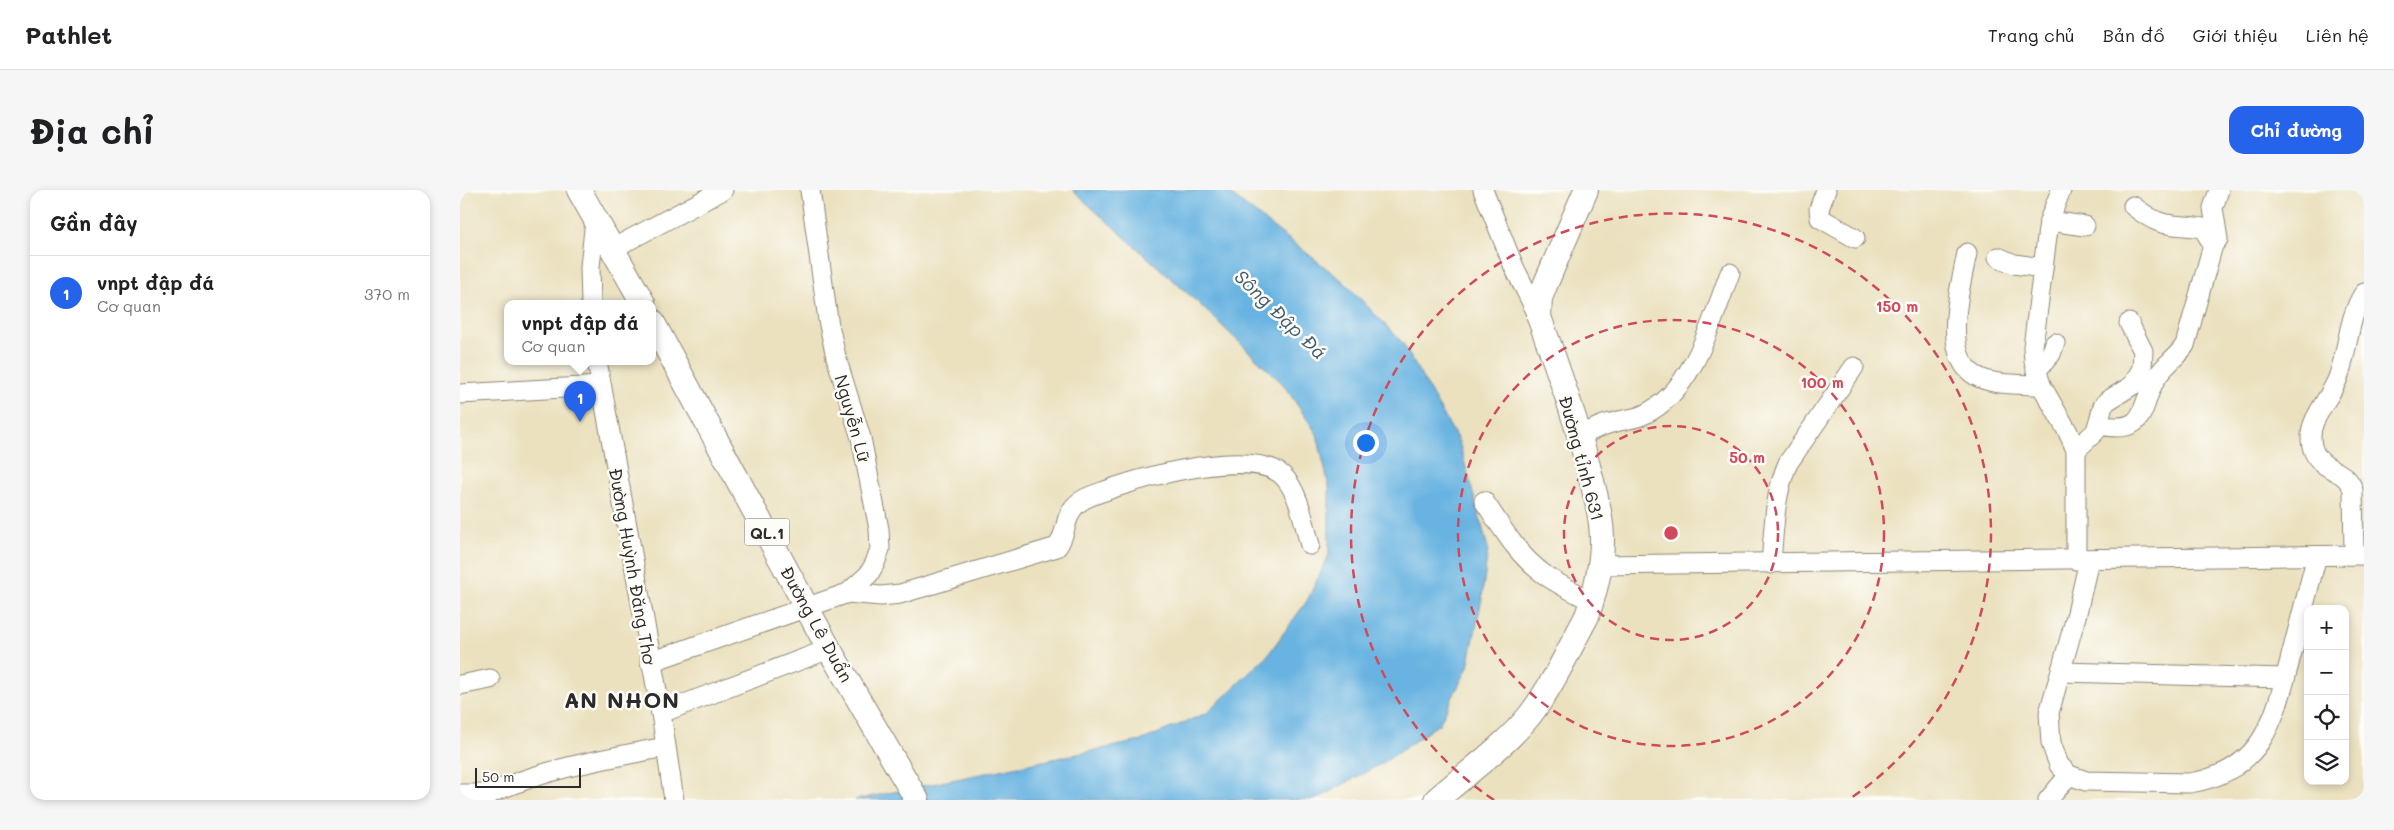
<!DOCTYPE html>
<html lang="vi">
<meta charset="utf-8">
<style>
:root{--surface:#fff;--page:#f6f6f6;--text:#202124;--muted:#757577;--line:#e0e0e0;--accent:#2563eb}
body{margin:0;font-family:Mali,sans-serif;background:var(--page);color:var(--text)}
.controls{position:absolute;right:15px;bottom:15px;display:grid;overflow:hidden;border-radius:10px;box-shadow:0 2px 8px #0003}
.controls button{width:45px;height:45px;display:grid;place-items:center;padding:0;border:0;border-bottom:1px solid var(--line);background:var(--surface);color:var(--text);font:25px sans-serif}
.scale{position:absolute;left:15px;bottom:12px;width:106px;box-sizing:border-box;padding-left:5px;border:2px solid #2b2b2b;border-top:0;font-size:14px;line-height:18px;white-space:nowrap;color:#2b2b2b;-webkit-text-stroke:4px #fdfcf7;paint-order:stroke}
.you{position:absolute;left:905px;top:252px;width:18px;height:18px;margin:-12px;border:4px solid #fff;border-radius:50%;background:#1a73e8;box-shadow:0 0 0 8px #1a73e833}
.badge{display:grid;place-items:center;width:32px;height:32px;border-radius:50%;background:var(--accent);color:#fff;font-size:16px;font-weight:700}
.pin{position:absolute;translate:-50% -41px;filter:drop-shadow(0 1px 2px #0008)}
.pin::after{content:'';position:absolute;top:26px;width:18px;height:15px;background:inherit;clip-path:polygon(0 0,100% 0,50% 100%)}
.popup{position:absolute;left:44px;top:110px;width:152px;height:65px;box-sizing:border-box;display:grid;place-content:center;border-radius:10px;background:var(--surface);filter:drop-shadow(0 1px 4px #0005);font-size:16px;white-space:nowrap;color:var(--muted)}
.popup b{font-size:19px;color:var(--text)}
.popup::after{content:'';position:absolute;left:50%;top:100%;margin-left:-10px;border:10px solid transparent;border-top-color:var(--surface)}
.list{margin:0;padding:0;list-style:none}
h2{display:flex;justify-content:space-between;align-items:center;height:65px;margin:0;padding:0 20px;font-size:21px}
h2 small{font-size:16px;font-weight:400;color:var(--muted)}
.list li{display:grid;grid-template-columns:32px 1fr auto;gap:15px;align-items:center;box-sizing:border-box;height:75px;padding:0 20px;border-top:1px solid var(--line)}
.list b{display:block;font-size:19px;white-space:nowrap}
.list p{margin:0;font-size:16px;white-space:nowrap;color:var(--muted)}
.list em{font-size:16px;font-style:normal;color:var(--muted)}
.icon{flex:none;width:28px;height:28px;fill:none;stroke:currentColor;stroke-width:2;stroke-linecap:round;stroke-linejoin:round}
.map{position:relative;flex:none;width:1904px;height:610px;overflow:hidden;border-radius:15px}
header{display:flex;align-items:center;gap:30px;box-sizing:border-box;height:70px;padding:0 25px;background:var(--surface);border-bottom:1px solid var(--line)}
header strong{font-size:24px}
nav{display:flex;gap:28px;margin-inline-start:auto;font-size:18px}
.intro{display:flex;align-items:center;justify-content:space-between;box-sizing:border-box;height:120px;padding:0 30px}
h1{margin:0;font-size:35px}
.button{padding:12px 22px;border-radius:15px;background:var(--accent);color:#fff;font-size:18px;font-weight:700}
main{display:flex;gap:30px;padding:0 30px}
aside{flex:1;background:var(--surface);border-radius:15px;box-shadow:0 2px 8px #0003}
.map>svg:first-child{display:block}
.water{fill:#68b3e1;stroke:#4a6f86}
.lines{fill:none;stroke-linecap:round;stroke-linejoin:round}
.minor-casing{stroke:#8b8675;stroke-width:21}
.major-casing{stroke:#8b8675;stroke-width:26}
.minor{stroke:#fff;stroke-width:19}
.major{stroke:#fff;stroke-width:24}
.ring{fill:none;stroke:#d1495b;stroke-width:2.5;stroke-dasharray:9 6}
.labels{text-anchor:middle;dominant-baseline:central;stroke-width:5;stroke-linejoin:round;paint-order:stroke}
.shield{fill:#fdfcf7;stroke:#6a6a68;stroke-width:1}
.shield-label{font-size:16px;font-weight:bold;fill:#2b2b2b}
.street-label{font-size:18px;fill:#2b2b2b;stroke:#fdfcf7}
.water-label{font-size:19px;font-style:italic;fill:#405b6b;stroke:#fdfcf7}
.district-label{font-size:22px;font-weight:bold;letter-spacing:1px;fill:#2b2b2b;stroke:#fdfcf7}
.centre{fill:#d1495b;stroke:#fdfcf7;stroke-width:2.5}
.ring-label{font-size:15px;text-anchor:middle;font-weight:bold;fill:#d1495b;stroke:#fdfcf7;stroke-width:5;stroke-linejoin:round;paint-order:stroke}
</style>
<header>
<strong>Pathlet</strong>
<nav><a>Trang chủ</a><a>Bản đồ</a><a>Giới thiệu</a><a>Liên hệ</a></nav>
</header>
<div class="intro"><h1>Địa chỉ</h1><a class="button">Chỉ đường</a></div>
<main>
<aside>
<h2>Gần đây<small></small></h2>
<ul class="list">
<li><span class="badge">1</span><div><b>vnpt đập đá</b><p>Cơ quan</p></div><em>370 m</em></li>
</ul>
</aside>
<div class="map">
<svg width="1904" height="610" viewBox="0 0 1904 610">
<rect width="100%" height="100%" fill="#fdfcf7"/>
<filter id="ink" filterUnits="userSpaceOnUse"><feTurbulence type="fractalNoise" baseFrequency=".02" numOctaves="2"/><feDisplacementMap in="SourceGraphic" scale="10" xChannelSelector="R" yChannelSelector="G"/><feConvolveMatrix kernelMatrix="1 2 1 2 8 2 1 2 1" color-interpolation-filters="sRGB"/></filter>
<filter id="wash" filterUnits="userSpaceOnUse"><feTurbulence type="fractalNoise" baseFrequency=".0096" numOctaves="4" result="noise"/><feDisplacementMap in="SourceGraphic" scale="20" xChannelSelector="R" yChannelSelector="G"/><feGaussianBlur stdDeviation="1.12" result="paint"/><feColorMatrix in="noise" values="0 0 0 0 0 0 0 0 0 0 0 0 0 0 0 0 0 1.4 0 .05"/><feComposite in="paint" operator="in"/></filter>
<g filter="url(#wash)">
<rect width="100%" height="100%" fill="#ebe1bf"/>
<polygon class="water" points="612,0 765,0 883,91 942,152 999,252 1028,358 1022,408 1008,477 979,534 926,571 855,610 395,610 680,551 747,523 807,466 847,411 869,365 869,297 857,244 823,194 736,111"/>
</g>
<g filter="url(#ink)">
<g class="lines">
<defs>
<g id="minor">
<polyline points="1023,0 1054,77 1079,127"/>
<polyline points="1366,0 1359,19 1360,28 1395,48"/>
<polyline points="1601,0 1589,31 1573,157 1574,171 1581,195 1608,242 1616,260 1616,370"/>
<polyline points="1589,31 1625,36"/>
<polyline points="1753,55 1758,49 1753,18 1759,0"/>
<polyline points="152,59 263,0"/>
<path d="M1507,63C1501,95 1480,166 1516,186C1534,196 1561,194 1581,195"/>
<polyline points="1538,67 1554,74 1583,78"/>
<polyline points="131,113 130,77 135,30"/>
<polyline points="137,171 201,523 214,610"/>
<polyline points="1576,181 1591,164 1595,153"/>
<polyline points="0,204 140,196"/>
<path d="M1639,235C1693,246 1678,211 1699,184C1707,173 1718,166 1725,155L1753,55L1743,38C1708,33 1704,40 1673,16"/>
<path d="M1120,246C1132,240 1143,234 1156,232C1165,229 1176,229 1185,224C1234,201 1252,129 1270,83"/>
<polyline points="1616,260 1636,241 1643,216 1647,211 1673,195 1682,178 1683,161 1669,133"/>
<path d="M1024,311C1042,338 1058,366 1085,385C1099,395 1116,403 1132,411"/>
<path d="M1894,364L1893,300C1887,279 1863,282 1854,262C1850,253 1850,241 1854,232C1861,216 1872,203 1878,188C1888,161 1888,127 1904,103"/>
<path d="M1629,370L1617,423L1589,523L1591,553L1599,575L1609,585L1626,591L1730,593C1804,581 1815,528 1831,466C1840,432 1848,399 1857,366"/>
<path d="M1311,374C1314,339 1314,305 1328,273L1394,177"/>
<polyline points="1140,375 1904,365"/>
<path d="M388,403L421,406L440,404L597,357C607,345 604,327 615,316C624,306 641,303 653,298C688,286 792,258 822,285C839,301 844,333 850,355"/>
<polyline points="190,472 388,403 409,384 415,373 420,359 419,339 401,248 376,167 368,130 350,0"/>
<polyline points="1601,482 1825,488"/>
<polyline points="0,495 30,489"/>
<polyline points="201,523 369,459"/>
<polyline points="0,604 29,604"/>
<path d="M26,610L29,604C86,578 145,569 205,557"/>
<polyline points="1588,610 1609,585"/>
</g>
<g id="major">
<polyline points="119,0 183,113"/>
<polyline points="192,131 369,459 457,610"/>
<path d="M976,610C1006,584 1046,555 1070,525C1093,495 1109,459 1127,426C1135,402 1142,376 1142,351C1142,325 1134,300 1128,276C1115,226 1097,176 1079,127L1080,108L1086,93L1126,0"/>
</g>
</defs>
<use href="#minor" class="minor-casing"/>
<use href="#major" class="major-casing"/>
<use href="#minor" class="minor"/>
<use href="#major" class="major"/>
</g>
</g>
<g class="ring">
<circle cx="1211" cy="343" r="107"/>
<circle cx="1211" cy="343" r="213"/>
<path d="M1034 610A320 320 0 1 1 1388 610"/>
</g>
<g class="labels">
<rect class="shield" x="284.5" y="328.5" width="45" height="27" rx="4"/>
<g class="shield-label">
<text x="307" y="342">QL.1</text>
</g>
<g class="street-label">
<text transform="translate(393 228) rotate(74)">Nguyễn Lữ</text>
<text transform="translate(1122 268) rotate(75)">Đường tỉnh 631</text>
<text transform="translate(173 376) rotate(80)">Đường Huỳnh Đăng Thơ</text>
<text transform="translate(357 434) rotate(61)">Đường Lê Duẩn</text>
</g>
<g class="water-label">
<text transform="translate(821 124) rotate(44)">Sông Đập Đá</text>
</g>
<g class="district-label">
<text x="162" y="509">AN NHON</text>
</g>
</g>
<circle cx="1211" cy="343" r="8" class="centre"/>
<g class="ring-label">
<text x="1437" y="122">150 m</text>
<text x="1362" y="198">100 m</text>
<text x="1287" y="273">50 m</text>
</g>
</svg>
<div class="controls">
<button>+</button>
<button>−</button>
<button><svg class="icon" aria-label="locate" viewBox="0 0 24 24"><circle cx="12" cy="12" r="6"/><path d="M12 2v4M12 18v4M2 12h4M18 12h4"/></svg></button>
<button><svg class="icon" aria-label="layers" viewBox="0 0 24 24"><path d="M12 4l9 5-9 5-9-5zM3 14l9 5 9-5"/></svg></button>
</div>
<div class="scale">50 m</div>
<div class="you"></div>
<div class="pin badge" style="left:120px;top:232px">1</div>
<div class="popup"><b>vnpt đập đá</b>Cơ quan</div>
</div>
</main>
